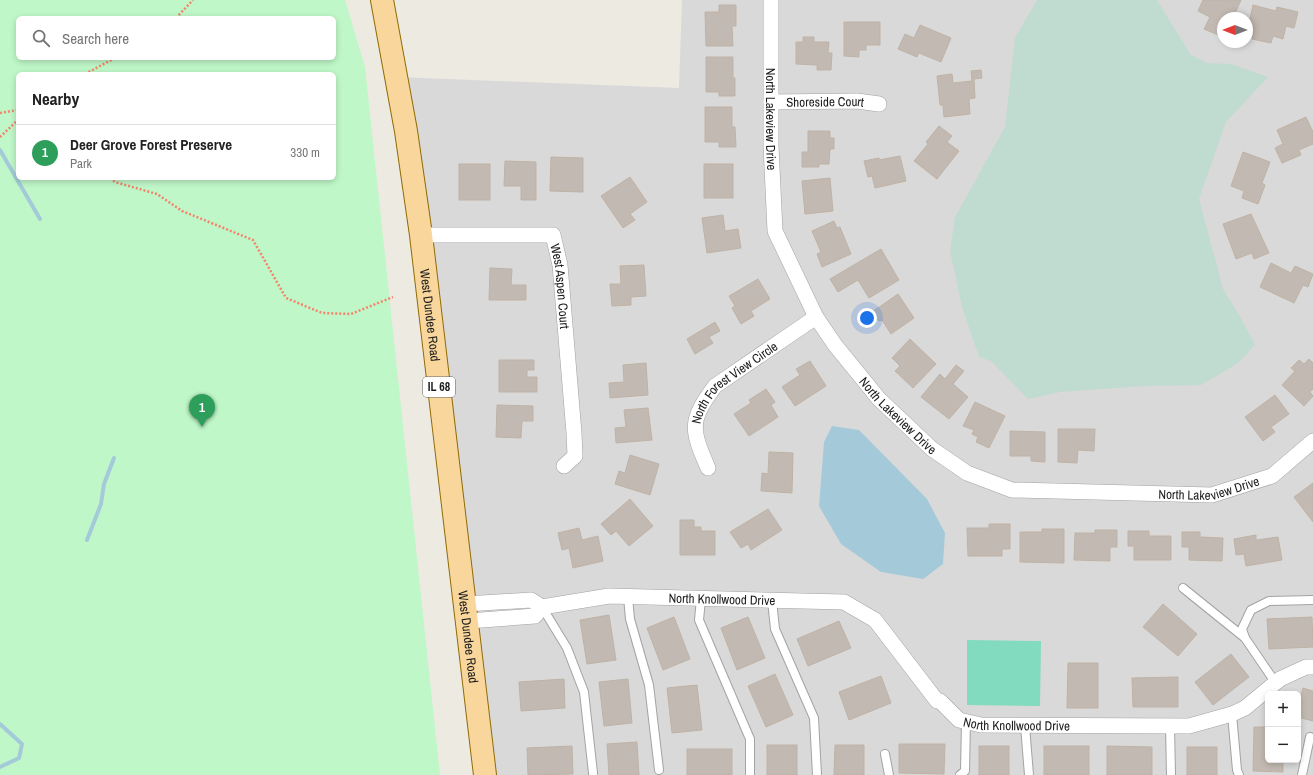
<!DOCTYPE html>
<meta charset="utf-8">
<style>
:root{--surface:#fff;--page:#f6f6f6;--text:#222;--muted:#767676;--line:#e0e0e0;--accent:#db2777}
body{margin:0;font-family:"Archivo Narrow",sans-serif;background:var(--page);color:var(--text)}
.controls{position:absolute;right:12px;bottom:12px;display:grid;overflow:hidden;border-radius:6px;box-shadow:0 2px 6px #0003}
.controls button{width:36px;height:36px;display:grid;place-items:center;padding:0;border:0;border-bottom:1px solid var(--line);background:var(--surface);color:var(--text);font:20px sans-serif}
.compass{position:absolute;left:1217px;top:12px;width:36px;height:36px;border-radius:50%;background:var(--surface);box-shadow:0 2px 6px #0003;rotate:270deg}
.you{position:absolute;left:867px;top:318px;width:14px;height:14px;margin:-10px;border:3px solid #fff;border-radius:50%;background:#1a73e8;box-shadow:0 0 0 6px #1a73e833}
.badge{display:grid;place-items:center;width:26px;height:26px;border-radius:50%;background:var(--accent);color:#fff;font-size:13px;font-weight:700}
.pin{position:absolute;translate:-50% -33px;filter:drop-shadow(0 1px 2px #0008)}
.pin::after{content:'';position:absolute;top:21px;width:14px;height:12px;background:inherit;clip-path:polygon(0 0,100% 0,50% 100%)}
.list{margin:0;padding:0;list-style:none}
h2{display:flex;justify-content:space-between;align-items:center;height:52px;margin:0;padding:0 16px;font-size:17px}
h2 small{font-size:13px;font-weight:400;color:var(--muted)}
.list li{display:grid;grid-template-columns:26px 1fr auto;gap:12px;align-items:center;box-sizing:border-box;height:56px;padding:0 16px;border-top:1px solid var(--line)}
.list b{display:block;font-size:15px;white-space:nowrap}
.list p{margin:0;font-size:13px;white-space:nowrap;color:var(--muted)}
.list em{font-size:13px;font-style:normal;color:var(--muted)}
.icon{flex:none;width:22px;height:22px;fill:none;stroke:currentColor;stroke-width:2;stroke-linecap:round;stroke-linejoin:round}
.map{position:relative;flex:none;width:1313px;height:775px;overflow:hidden}
.search{position:absolute;background:var(--surface);box-shadow:0 2px 6px #0003;left:16px;top:16px;width:320px;height:44px;display:flex;align-items:center;gap:10px;box-sizing:border-box;padding:0 14px;border-radius:6px;color:var(--muted);font-size:15px}
.panel{position:absolute;background:var(--surface);box-shadow:0 2px 6px #0003;left:16px;top:72px;width:320px;height:108px;border-radius:6px}
.map>svg:first-child{display:block}
.residential{fill:#dad9d9;fill-rule:evenodd}
.wetland{fill:#c0dbd0}
.park{fill:#bff7c8;fill-rule:evenodd}
.pitch{fill:#82dbbe}
.water{fill:#a4cada}
.lines{fill:none;stroke-linecap:round;stroke-linejoin:round}
.stream{stroke:#a4cada;stroke-width:4}
.building{fill:#c2bab2;stroke:#bfb2a5}
.service-casing{stroke:#a3a3a3;stroke-width:10}
.minor-casing{stroke:#a3a3a3;stroke-width:16}
.primary-casing{stroke:#906b04;stroke-width:24}
.path{stroke:#f5836b;stroke-width:2.5;stroke-dasharray:2 2;stroke-linecap:butt}
.service{stroke:#fff;stroke-width:8}
.minor{stroke:#fff;stroke-width:15}
.primary{stroke:#f9d79c;stroke-width:22}
.labels{text-anchor:middle;dominant-baseline:central;stroke-width:4;stroke-linejoin:round;paint-order:stroke}
.shield{fill:#fff;stroke:#606060;stroke-width:1}
.shield-label{font-size:12px;font-weight:bold;fill:#1c1c1c}
.street-label{font-size:13px;fill:#1c1c1c;stroke:#fff}
</style>
<div class="map">
<svg width="1313" height="775" viewBox="0 0 1313 775">
<rect width="100%" height="100%" fill="#edeae2"/>
<path class="residential" d="M682,0H1313V775H483L396,77L679,88ZM1223,18H1247V42H1223ZM1268,694H1298V760H1268Z"/>
<polygon class="wetland" points="1037,0 1157,0 1191,55 1207,63 1231,64 1268,77 1226,122 1199,199 1223,289 1242,320 1255,345 1238,363 1201,385 1145,386 1060,392 1028,399 991,361 979,357 962,307 950,251 955,217 1005,127 1015,38"/>
<path class="park" d="M0,0H345L365,67L440,775H0ZM18,18H334V58H18ZM18,74H334V178H18Z"/>
<polygon class="pitch" points="967,640 1041,641 1040,706 967,705"/>
<polygon class="water" points="832,426 859,430 927,499 945,533 943,564 923,579 881,572 841,544 819,506 824,442"/>
<g class="lines">
<g class="stream">
<polyline points="0,150 40,219"/>
<polyline points="87,540 101,504 104,484 114,458"/>
<polyline points="0,724 22,744 19,758 0,767"/>
</g>
</g>
<g class="building">
<polygon points="1203,0 1241,0 1233,18 1223,18 1223,37 1204,29 1210,17 1198,11"/>
<polygon points="719,5 736,5 736,26 732,26 733,46 706,46 705,12 719,12"/>
<polygon points="1253,5 1276,11 1277,7 1298,12 1294,28 1286,26 1283,39 1273,36 1271,43 1252,39 1254,30 1248,28"/>
<polygon points="844,22 880,22 880,45 866,45 866,50 859,50 859,57 844,56"/>
<polygon points="920,25 951,38 941,62 919,53 917,57 898,49 905,34 914,38"/>
<polygon points="803,37 814,37 814,42 829,42 828,53 832,53 831,70 817,70 817,65 796,64 796,42 803,42"/>
<polygon points="706,57 733,57 733,78 735,78 735,96 719,96 719,92 706,92"/>
<polygon points="981,70 982,78 974,79 975,98 969,99 970,114 944,117 943,105 940,105 937,76 952,74 953,83 972,81 971,71"/>
<polygon points="705,107 732,107 732,127 735,127 736,147 719,147 719,142 705,142"/>
<polygon points="1306,117 1313,132 1313,144 1299,150 1301,155 1282,163 1275,148 1283,144 1277,130"/>
<polygon points="939,126 952,136 947,142 959,151 937,179 914,161 928,144 926,142"/>
<polygon points="808,131 830,131 830,138 834,138 834,149 830,149 829,164 819,164 819,167 802,167 802,152 808,152"/>
<polygon points="1243,152 1270,162 1262,183 1265,185 1258,204 1242,198 1244,191 1231,186"/>
<polygon points="900,156 906,181 875,188 872,176 868,177 864,161 879,158 879,160"/>
<polygon points="551,157 583,158 583,192 550,191"/>
<polygon points="505,161 536,162 536,200 521,200 521,186 504,186"/>
<rect x="459" y="164" width="31" height="36"/>
<rect x="704" y="164" width="29" height="34"/>
<polygon points="630,177 647,202 630,214 635,220 623,228 601,196"/>
<polygon points="830,178 833,211 805,214 802,181"/>
<polygon points="1251,214 1269,253 1254,259 1252,253 1236,259 1223,224"/>
<polygon points="723,215 725,231 738,229 741,248 707,253 702,218"/>
<polygon points="834,221 837,228 840,227 851,254 822,267 817,254 821,252 812,231"/>
<polygon points="881,249 899,280 869,298 858,280 838,292 830,279"/>
<polygon points="1271,263 1291,273 1295,266 1313,274 1308,287 1303,285 1294,303 1260,287"/>
<polygon points="644,265 646,296 631,297 631,305 612,306 610,284 621,284 620,266"/>
<polygon points="490,268 512,269 511,285 526,285 526,300 489,300"/>
<polygon points="758,279 770,299 751,311 754,316 741,324 732,308 735,306 729,296"/>
<polygon points="898,294 914,318 891,334 882,320 879,321 872,312"/>
<polygon points="715,322 720,331 709,337 713,343 695,354 687,339"/>
<polygon points="910,339 936,364 913,388 895,371 900,366 892,358"/>
<polygon points="1309,359 1313,363 1313,389 1310,392 1313,396 1304,406 1282,385 1295,371 1291,368 1299,360 1304,364"/>
<polygon points="499,360 534,360 534,370 527,370 527,377 537,377 537,392 499,392"/>
<polygon points="810,361 826,386 795,406 782,387 800,375 796,369"/>
<polygon points="646,363 648,395 610,398 609,383 624,382 623,365"/>
<polygon points="956,365 964,371 953,384 968,397 949,419 921,397 940,374 945,379"/>
<polygon points="766,389 775,402 771,405 778,417 749,436 734,414 751,403 749,400"/>
<polygon points="1275,395 1289,414 1271,427 1275,432 1263,441 1245,417"/>
<polygon points="975,402 1005,416 989,448 976,442 978,437 972,434 974,430 963,426"/>
<polygon points="497,405 533,406 533,421 522,421 521,438 496,437"/>
<polygon points="648,408 652,440 616,443 615,428 626,427 624,410"/>
<polygon points="1058,429 1095,429 1094,451 1078,450 1077,463 1058,462"/>
<polygon points="1010,431 1045,432 1045,462 1031,461 1031,456 1010,456"/>
<polygon points="769,452 793,453 792,493 761,491 762,473 768,474"/>
<polygon points="630,455 659,464 650,495 615,484 619,471 625,473"/>
<polygon points="1313,483 1313,522 1294,497"/>
<polygon points="630,499 653,526 629,546 616,531 611,535 601,524"/>
<polygon points="768,509 782,530 751,550 748,544 741,548 730,532"/>
<polygon points="680,520 694,520 694,527 701,527 701,531 715,531 715,555 680,555"/>
<polygon points="989,524 1010,524 1010,549 1002,549 1002,556 968,556 967,528 989,528"/>
<polygon points="579,528 582,540 598,536 603,561 573,568 569,548 562,550 558,533"/>
<polygon points="1042,529 1064,529 1064,563 1020,562 1020,532 1042,532"/>
<polygon points="1095,530 1117,530 1117,547 1110,547 1110,561 1074,560 1075,533 1095,533"/>
<polygon points="1128,531 1149,531 1149,536 1171,536 1171,560 1134,560 1134,546 1128,546"/>
<polygon points="1182,532 1200,532 1200,537 1223,538 1222,561 1189,560 1189,547 1182,547"/>
<polygon points="1256,535 1256,540 1278,537 1282,560 1246,566 1244,554 1236,555 1234,539"/>
<polygon points="1163,604 1197,634 1178,656 1143,627"/>
<polygon points="609,615 616,660 587,664 580,620"/>
<polygon points="674,617 690,659 663,670 647,628"/>
<polygon points="748,617 765,658 737,670 721,628"/>
<polygon points="1312,617 1313,647 1269,649 1267,619"/>
<polygon points="839,621 851,648 808,666 797,639"/>
<polygon points="1231,654 1249,677 1213,705 1195,682"/>
<polygon points="1068,663 1098,663 1098,708 1067,708"/>
<polygon points="775,674 793,715 766,727 748,686"/>
<polygon points="881,676 891,703 849,720 839,692"/>
<polygon points="1178,677 1178,707 1133,707 1132,678"/>
<polygon points="564,679 565,708 521,711 519,682"/>
<polygon points="628,679 632,723 604,726 599,682"/>
<polygon points="697,685 702,730 672,733 667,688"/>
<polygon points="1303,688 1313,691 1313,721 1298,717 1298,706"/>
<polygon points="1254,727 1268,727 1268,760 1283,760 1283,772 1253,771"/>
<polygon points="637,742 639,775 609,775 607,744"/>
<polygon points="899,744 945,744 944,774 899,773"/>
<rect x="767" y="745" width="30" height="30"/>
<polygon points="835,745 864,745 864,775 834,775"/>
<polygon points="572,746 573,774 528,775 527,748"/>
<rect x="979" y="746" width="30" height="29"/>
<rect x="1044" y="746" width="45" height="29"/>
<polygon points="1107,746 1152,747 1152,775 1107,775"/>
<rect x="1187" y="747" width="30" height="28"/>
<rect x="687" y="749" width="45" height="26"/>
</g>
<g class="lines">
<defs>
<g id="service">
<polyline points="1183,588 1245,638 1275,682"/>
<polyline points="628,597 630,619 649,685 659,770"/>
<polyline points="701,599 699,620 750,739 750,775"/>
<polyline points="772,600 775,629 814,718 817,775"/>
<polyline points="542,607 567,648 584,692 593,773"/>
<polyline points="1245,638 1242,629 1251,610 1269,601 1313,600"/>
<polyline points="1232,714 1237,770 1239,775"/>
<polyline points="1025,726 1029,775"/>
<polyline points="1170,726 1171,775"/>
<polyline points="885,754 889,775"/>
<polyline points="960,775 965,771 966,722"/>
<polyline points="1302,775 1310,737"/>
</g>
<g id="minor">
<path id="s1" d="M771,0V146L775,231L816,317L835,345L879,399L932,449L967,473L1012,490L1212,495L1272,476L1313,441"/>
<path id="s2" d="M771,102L857,101L879,104"/>
<path id="s3" d="M421,235H553L560,265L574,433L575,456L564,466"/>
<path id="s4" d="M708,468C691,429 689,421 715,386L816,317"/>
<path id="s5" d="M465,604L531,600L542,607L609,596L844,602L875,620L937,701H940L959,720L981,725L1189,726L1232,714L1245,708L1280,679L1306,667H1313"/>
<polyline points="468,621 535,616 542,607"/>
</g>
<g id="primary">
<path id="s6" d="M382,0L406,131L421,235L485,775"/>
</g>
</defs>
<use href="#service" class="service-casing"/>
<use href="#minor" class="minor-casing"/>
<use href="#primary" class="primary-casing"/>
<g class="path">
<polyline points="176,18 193,0"/>
<polyline points="85,74 115,58"/>
<polyline points="0,113 18,110"/>
<polyline points="0,137 18,120"/>
<polyline points="110,178 115,182 157,194 182,211 253,240 286,298 322,313 351,314 393,297"/>
</g>
<use href="#service" class="service"/>
<use href="#minor" class="minor"/>
<use href="#primary" class="primary"/>
</g>
<g class="labels">
<rect class="shield" x="423" y="377" width="32" height="20" rx="3"/>
<g class="shield-label">
<text x="439" y="387">IL 68</text>
</g>
<g class="street-label">
<text stroke="none"><textPath href="#s2" startOffset="54">Shoreside Court</textPath></text>
<text stroke="none"><textPath href="#s1" startOffset="119">North Lakeview Drive</textPath></text>
<text stroke="none"><textPath href="#s3" startOffset="184">West Aspen Court</textPath></text>
<text stroke="none"><textPath href="#s6" startOffset="319">West Dundee Road</textPath></text>
<text stroke="none"><textPath href="#s4" startOffset="105">North Forest View Circle</textPath></text>
<text stroke="none"><textPath href="#s1" startOffset="455">North Lakeview Drive</textPath></text>
<text stroke="none"><textPath href="#s1" startOffset="791">North Lakeview Drive</textPath></text>
<text stroke="none"><textPath href="#s5" startOffset="260">North Knollwood Drive</textPath></text>
<text stroke="none"><textPath href="#s6" startOffset="643">West Dundee Road</textPath></text>
<text stroke="none"><textPath href="#s5" startOffset="608">North Knollwood Drive</textPath></text>
</g>
</g>
</svg>
<div class="controls">
<button>+</button>
<button>−</button>
</div>
<svg class="compass" viewBox="-18 -18 36 36"><path d="M0-13l5 13h-10z" fill="#e53935"/><path d="M0 13l5-13h-10z" fill="#767676"/></svg>
<div class="you"></div>
<div class="pin badge" style="left:202px;top:427px;background:#2e9e5b">1</div>
<div class="search"><svg class="icon" aria-label="search" viewBox="0 0 24 24"><circle cx="10" cy="10" r="6"/><path d="M15 15l6 6"/></svg>Search here</div>
<section class="panel">
<h2>Nearby<small></small></h2>
<ul class="list">
<li><span class="badge" style="background:#2e9e5b">1</span><div><b>Deer Grove Forest Preserve</b><p>Park</p></div><em>330 m</em></li>
</ul>
</section>
</div>
